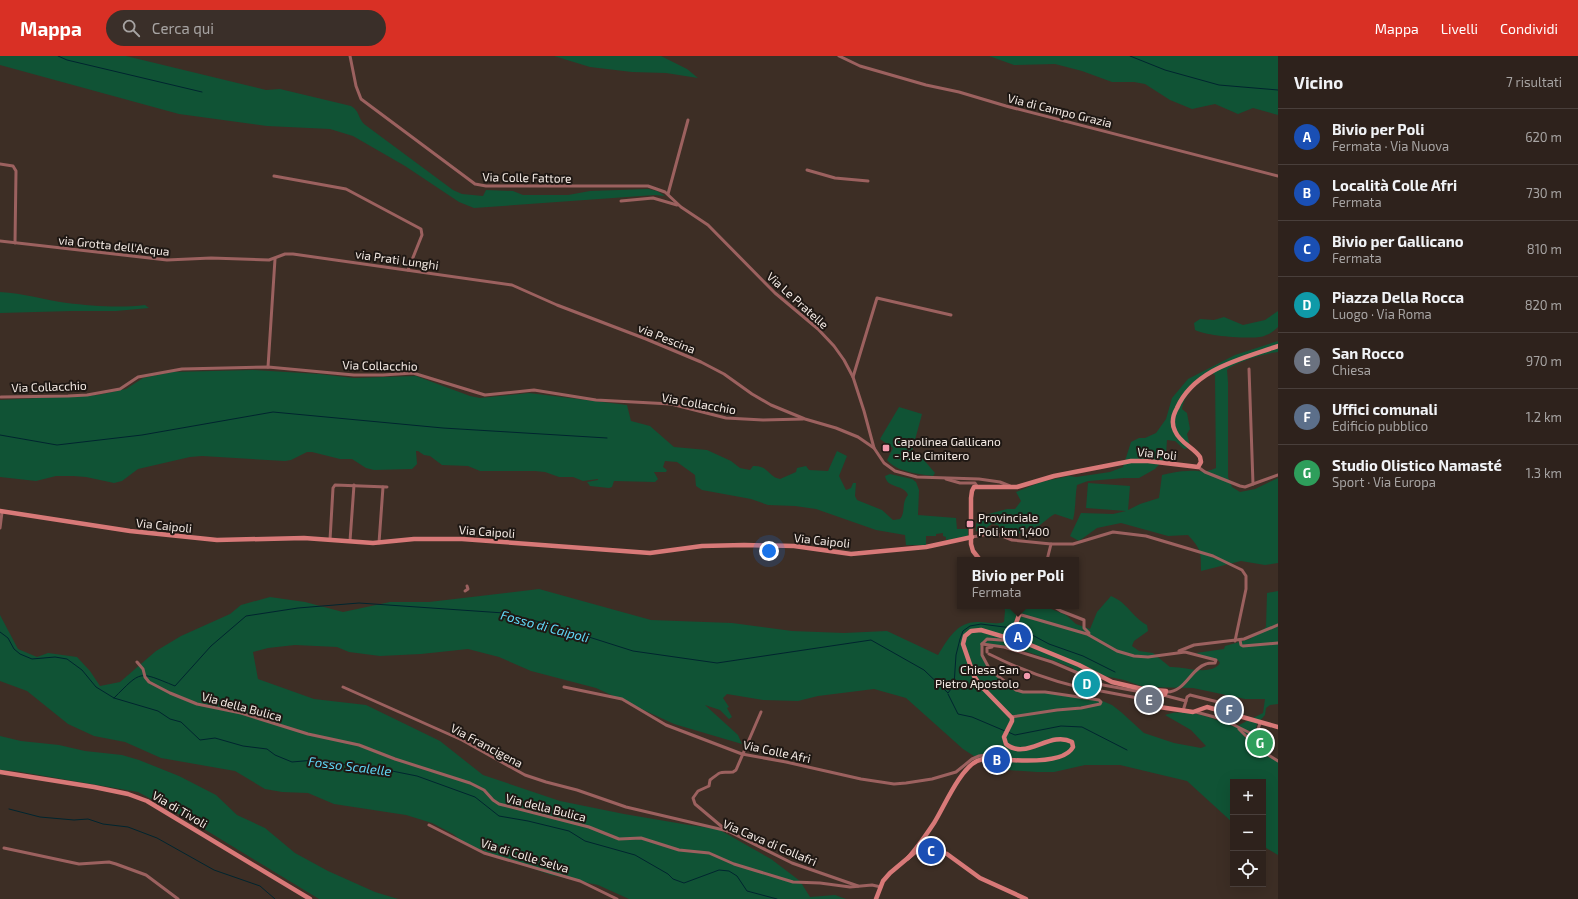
<!DOCTYPE html>
<html lang="it">
<meta charset="utf-8">
<style>
:root{--surface:#2e221c;--page:#3a2f29;--text:#f1f3f6;--muted:#a7a4a3;--line:#493f3b;--accent:#d93025}
body{margin:0;font-family:"Exo 2",sans-serif;background:var(--page);color:var(--text)}
.controls{position:absolute;right:12px;bottom:12px;display:grid;overflow:hidden;border-radius:0px;box-shadow:0 4px 16px #0002}
.controls button{width:36px;height:36px;display:grid;place-items:center;padding:0;border:0;border-bottom:1px solid var(--line);background:var(--surface);color:var(--text);font:20px sans-serif}
.you{position:absolute;left:769px;top:495px;width:14px;height:14px;margin:-10px;border:3px solid #fff;border-radius:50%;background:#1a73e8;box-shadow:0 0 0 6px #1a73e833}
.badge{display:grid;place-items:center;width:26px;height:26px;border-radius:50%;background:var(--accent);color:#fff;font-size:13px;font-weight:700}
.pin{position:absolute;translate:-50% -50%;border:2px solid #fff;box-shadow:0 1px 4px #0006}
.popup{position:absolute;left:957px;top:501px;width:122px;height:52px;box-sizing:border-box;display:grid;place-content:center;border-radius:0px;background:var(--surface);filter:drop-shadow(0 1px 3px #0005);font-size:13px;white-space:nowrap;color:var(--muted)}
.popup b{font-size:15px;color:var(--text)}
.popup::after{content:'';position:absolute;left:50%;top:100%;margin-left:-8px;border:8px solid transparent;border-top-color:var(--surface)}
.list{margin:0;padding:0;list-style:none}
h2{display:flex;justify-content:space-between;align-items:center;height:52px;margin:0;padding:0 16px;font-size:17px}
h2 small{font-size:13px;font-weight:400;color:var(--muted)}
.list li{display:grid;grid-template-columns:26px 1fr auto;gap:12px;align-items:center;box-sizing:border-box;height:56px;padding:0 16px;border-top:1px solid var(--line)}
.list b{display:block;font-size:15px;white-space:nowrap}
.list p{margin:0;font-size:13px;white-space:nowrap;color:var(--muted)}
.list em{font-size:13px;font-style:normal;color:var(--muted)}
.icon{flex:none;width:22px;height:22px;fill:none;stroke:currentColor;stroke-width:2;stroke-linecap:round;stroke-linejoin:round}
.map{position:relative;flex:none;width:1278px;height:843px;overflow:hidden}
header{display:flex;align-items:center;gap:24px;box-sizing:border-box;height:56px;padding:0 20px;background:var(--accent);color:#fff}
header strong{font-size:19px}
nav{display:flex;gap:22px;margin-inline-start:auto;font-size:14px}
.search{width:280px;height:36px;background:var(--page);display:flex;align-items:center;gap:10px;box-sizing:border-box;padding:0 14px;border-radius:22px;color:var(--muted);font-size:15px}
main{display:flex}
aside{flex:1;background:var(--surface)}
.map>svg:first-child{display:block}
.green{fill:#105335;fill-rule:evenodd}
.lines{fill:none;stroke-linecap:round;stroke-linejoin:round}
.stream{stroke:#00252f;stroke-width:1}
.street{stroke:#9c615f;stroke-width:3}
.secondary{stroke:#d87978;stroke-width:4.5}
.poi-dot{fill:#f29aad;stroke:#1f1814;stroke-width:1.5}
.labels{text-anchor:middle;dominant-baseline:central;stroke-width:4;stroke-linejoin:round;paint-order:stroke}
.street-label{font-size:12px;fill:#f4eae4;stroke:#1f1814}
.poi-label{font-size:12px;fill:#f4eae4;stroke:#1f1814;text-anchor:start}
.water-label{font-size:13px;font-style:italic;fill:#60d7f7;stroke:#1f1814}
</style>
<header>
<strong>Mappa</strong>
<div class="search"><svg class="icon" aria-label="search" viewBox="0 0 24 24"><circle cx="10" cy="10" r="6"/><path d="M15 15l6 6"/></svg>Cerca qui</div>
<nav><a>Mappa</a><a>Livelli</a><a>Condividi</a></nav>
</header>
<main>
<div class="map">
<svg width="1278" height="843" viewBox="0 0 1278 843">
<rect width="100%" height="100%" fill="#3d2e25"/>
<g class="green">
<path d="M0,0H126L266,34L280,33L351,50C359,54 358,62 364,68L453,134L462,138L483,140L486,134L513,135L523,139H568L590,135L648,133L657,135L665,140L655,139L474,152L459,146L405,110L353,80L330,73L267,70L179,58L0,9Z"/>
<polygon points="554,0 661,0 687,13 698,22 666,17 632,16 590,11"/>
<polygon points="989,0 1278,0 1278,59 1253,52 1238,58 1215,48 1192,53 1170,44 1145,28 1134,26 1112,26 1082,15 1055,8 1014,9"/>
<path d="M0,236C23,237 45,244 67,247C91,250 121,252 145,249L149,252L116,255H72L0,257Z"/>
<path d="M1278,255V271C1274,275 1270,278 1264,280C1253,284 1206,280 1195,274L1194,267L1200,263L1214,264L1224,261L1243,269L1265,264Z"/>
<path d="M1278,285V296C1267,297 1234,306 1227,314L1228,326V421L1232,431L1240,436L1255,433L1278,422V507L1265,509L1241,505L1201,515C1201,496 1201,493 1188,479L1168,480L1121,467L1097,472L1079,485L1070,480L1081,457L1113,458L1126,455L1086,452L1088,427L1130,430L1128,454L1140,448L1159,442L1162,419C1171,417 1179,415 1188,415C1200,414 1202,418 1216,412L1215,319L1211,317C1198,328 1185,336 1182,353L1187,357L1190,373L1187,378L1189,386V392L1184,393L1175,385L1167,384L1166,399L1164,403L1155,413L1139,422H1124L1088,425L1077,429C1075,440 1076,452 1073,464L1055,458C1047,462 1043,468 1035,472L1030,470C1022,477 1015,481 1004,479L998,469L992,468L980,476L976,475V468L981,460L1007,453H1015L1021,445L1016,436L1041,426L1069,420L1076,421L1110,416L1123,411L1131,386L1139,382H1145L1156,377L1166,363L1172,342L1188,323L1235,299Z"/>
<path d="M253,314L319,318L354,322L416,320L470,340L480,342L529,337L627,349L631,365L650,370L674,391L707,394L731,405L740,412L750,414L753,410C765,410 765,414 773,420C775,422 778,422 780,423L796,416L797,412L806,410L809,414L828,415L837,395L847,400L839,420L846,434L851,432L853,427H856L855,440L857,444L882,454L893,464L900,463C906,456 901,447 908,439C904,428 887,433 885,420L890,418L912,423L916,426L919,434L918,459L956,462L957,473H968V480L946,484V481L943,480V477L936,478V480H926V489H906L905,479L876,474L816,453L795,450L768,449L751,443L702,434L696,430L695,419L677,406L665,405L663,411L667,414L666,416H654L658,423L655,426L614,425L612,431L609,432L590,430L587,426L598,424V423L583,425L573,421H559L545,416L535,415H480L468,410L442,409L430,400L424,399L418,395H416L417,408L412,413L374,414L366,412L352,403H340L312,396H307L291,404L285,405L202,400L190,401L138,413L122,425L114,427L86,421L73,420H56L36,425L0,421V344L98,339L126,333L143,322L172,316Z"/>
<path d="M899,351L922,358L912,395L924,404L935,417L933,420C918,418 897,416 887,404L893,392L880,383Z"/>
<path d="M539,533L651,564L732,567L792,575L844,577L887,575L938,599C948,583 957,565 979,566C989,566 995,569 1004,566L1005,555L1004,550H1044L1066,559L1076,568L1090,573L1097,556L1111,540C1128,547 1132,561 1147,569L1148,575L1134,585L1132,590L1139,595L1153,597L1170,611C1184,610 1210,621 1220,607L1218,604L1207,602L1196,597L1224,593L1225,590L1250,583L1266,571L1267,537L1278,535V648L1270,649L1266,652L1265,659L1257,668L1252,688L1278,706V799L1263,790V726H1233V767L1187,725L1120,709H1085L1054,716H1037L994,713L963,693L906,642L874,633L818,640L798,645L763,644L727,638L723,642L729,651L727,652L732,661L729,663L720,654L705,649L738,679L742,688L674,668L596,632L531,615L499,601L468,593L421,598L380,600L349,596L337,591L295,589L268,592L253,596L258,623L314,643L366,649L440,685L483,719L560,745L624,758L689,769L718,773L771,803L800,825L810,841L835,839L846,843H629L598,829L551,819L467,789L453,778L432,767L406,759L334,748L308,737L282,736L265,733L235,715L161,702L125,686L94,680L68,668L27,635L0,625V559L18,593L37,601L48,597L77,601L90,615L100,630L120,626L156,595L181,580L230,558L241,549L270,541L305,546L343,556L390,546H429ZM985,587C1015,591 1044,600 1073,612L1074,615L1088,619H1100L1124,624L1144,631L1193,632L1245,643H1265L1263,657L1235,671C1213,663 1189,651 1165,659L1191,674L1206,690L1201,692L1174,687L1144,677L1121,656L1112,649L1100,644L1045,636L1016,634L990,614L982,595V588Z"/>
<polygon points="0,680 21,685 59,689 85,695 122,699 139,704 179,720 216,739 237,759 265,772 295,797 328,815 375,836 398,843 319,843 186,762 138,736 15,715 0,714"/>
</g>
<g class="lines">
<g class="stream">
<polyline points="58,0 67,4 202,36"/>
<polyline points="1130,0 1165,14 1219,29 1278,34"/>
<polyline points="0,379 57,389 142,379 273,356 443,372 607,382"/>
<polyline points="1016,572 1023,574 1049,588 1083,600 1115,616"/>
<polyline points="0,576 8,582 14,593 20,598 32,603 55,601 67,603 82,614 96,631 114,642 158,655 170,663 181,666 200,684 215,682 243,690 267,693 275,699 292,706 315,704 340,707 356,713 387,714 417,720 475,741 499,760 528,765 569,775 585,785 635,799 668,818 673,823 684,827 719,814 729,815 737,820 747,835 777,843"/>
<polyline points="948,638 958,658 972,661 1005,675"/>
<path d="M114,642C142,614 138,615 175,630L211,590L246,560L298,552L359,547L504,557L548,568L633,595L717,607L871,584L924,614L948,637L954,629L956,599L960,583L963,575L970,570L981,568L1012,572"/>
<polyline points="1008,676 1015,679 1061,670 1082,671 1127,694"/>
<polyline points="9,753 40,761 74,764 88,763 103,768 128,771 157,782 214,814 260,830 275,843"/>
</g>
<g class="street">
<polyline points="350,0 356,30 361,43 475,128 486,130 648,130 665,136 681,151 708,169 775,237 818,273 834,290 844,304 853,321 864,355 874,392"/>
<polyline points="839,0 860,10 926,29 959,36 1006,50 1278,120"/>
<polyline points="0,108 13,110 16,115 15,187"/>
<polyline points="807,114 835,122 868,125"/>
<polyline points="274,120 346,133 421,173 422,179 408,214"/>
<polyline points="668,138 688,64"/>
<polyline points="621,145 653,142 677,149"/>
<polyline points="0,185 167,204 211,202 269,204 285,198 293,198 512,229 557,249 646,283 701,306 724,318 752,338 771,349 805,363 836,372 858,381 874,392 884,407 895,415 917,421 979,423 1000,426 1010,430"/>
<polyline points="268,311 275,203"/>
<polyline points="853,321 877,242 951,259"/>
<polyline points="1,341 68,340 87,339 120,333 138,321 182,313 268,311 354,319 383,319 413,317 485,339 534,334 596,344 671,348 726,362 763,364 803,363"/>
<polyline points="1198,411 1205,416 1240,430 1245,431 1253,428 1249,313"/>
<polyline points="946,423 960,427 975,427 977,430"/>
<polyline points="1253,428 1278,419"/>
<polyline points="0,472 2,456"/>
<polyline points="972,481 995,477 1012,484 1051,488 1047,504"/>
<polyline points="330,484 333,432 335,429 387,431"/>
<polyline points="350,485 354,429"/>
<polyline points="379,487 383,431"/>
<polyline points="1051,488 1073,488 1113,476 1146,480 1213,500 1242,514 1246,520 1246,533 1235,585"/>
<polyline points="465,535 468,533 467,530"/>
<polyline points="1053,550 1061,555 1084,564 1084,572 1089,577"/>
<path d="M1018,558L1087,578L1117,595L1134,600L1148,601L1185,596L1216,604L1215,607C1212,607 1208,607 1206,608C1191,612 1185,637 1166,636"/>
<polyline points="1240,584 1241,589 1243,590 1278,587"/>
<polyline points="982,588 982,599 990,614 1016,634 1023,636 1045,636 1099,644 1101,646 1100,648 1081,652 1057,654 1011,661"/>
<polyline points="982,588 1004,591 1052,606 1092,623 1103,629 1158,639"/>
<polyline points="982,588 987,583 1014,585"/>
<polyline points="1179,595 1194,589 1244,583 1278,569"/>
<polyline points="987,596 987,592 992,591"/>
<path d="M989,598C1023,615 1059,628 1097,635"/>
<polyline points="137,606 143,613 145,621 149,626 170,637 197,648 241,657 308,678 359,689 395,703 470,727 484,734 493,744 499,748 589,771 619,783 641,782 679,794 709,797 734,808 793,826 820,827 850,831 872,829 881,831"/>
<polyline points="343,631 462,684 525,719 546,726 577,734 626,751 728,775 792,807 858,830"/>
<polyline points="564,631 622,643 666,669 742,698 786,706 861,723 894,728 906,727 932,723 956,716 972,703 979,700 986,699 991,702"/>
<polyline points="1101,635 1143,643"/>
<polyline points="1163,639 1186,645 1183,655"/>
<polyline points="1186,645 1187,641 1190,639 1226,648"/>
<polyline points="1196,656 1222,663 1252,678 1257,677 1260,667"/>
<polyline points="1239,673 1260,694 1278,705"/>
<polyline points="429,769 484,797 580,825 617,843"/>
<path d="M727,775L695,748L693,742L698,735L709,730L710,724C723,714 718,717 733,716L736,714L761,656"/>
<polyline points="4,792 79,808 109,806 116,808 146,819 178,843"/>
</g>
<g class="secondary">
<polyline points="0,455 130,475 217,484 304,482 373,487 414,483 462,483 650,497 702,490 744,489 794,490 851,498 926,491 972,481"/>
<path d="M980,504L973,495L971,488V442L972,435L974,431H1017L1054,420L1131,405H1148L1198,411L1201,406L1200,401C1193,391 1180,387 1175,375C1171,367 1173,359 1177,352C1194,313 1241,303 1278,290"/>
<polyline points="1011,582 1019,559 1016,554 1011,550"/>
<polyline points="0,716 94,731 128,738 147,745 310,843"/>
<path d="M908,802C918,791 926,779 934,767C944,751 960,713 977,705C988,700 998,704 1010,704C1026,705 1065,707 1073,691L1072,686C1050,674 1026,705 1006,688L1004,681L1012,665V662L980,629L974,620L963,588L965,580L971,575L981,574L1028,588L1079,609L1112,626L1142,633L1166,635L1165,638L1162,640L1145,642L1143,645L1146,649L1193,656L1207,651L1278,671"/>
<polyline points="876,843 883,825 890,817 915,796 927,793 947,798 980,822 1026,843"/>
</g>
</g>
<g class="poi-dot">
<rect x="882" y="388" width="8" height="8" rx="2"/>
<rect x="966" y="464" width="8" height="8" rx="2"/>
<circle cx="1027" cy="620" r="4"/>
</g>
<g class="labels">
<g class="street-label">
<text transform="translate(1060 54) rotate(14)">Via di Campo Grazia</text>
<text transform="translate(527 121) rotate(1)">Via Colle Fattore</text>
<text transform="translate(114 189) rotate(6)">via Grotta dell'Acqua</text>
<text transform="translate(397 203) rotate(8)">via Prati Lunghi</text>
<text transform="translate(798 244) rotate(42)">Via Le Pratelle</text>
<text transform="translate(667 282) rotate(22)">via Pescina</text>
<text transform="translate(380 309) rotate(1)">Via Collacchio</text>
<text transform="translate(49 330) rotate(-2)">Via Collacchio</text>
<text transform="translate(699 347) rotate(10)">Via Collacchio</text>
<text transform="translate(1157 397) rotate(6)">Via Poli</text>
<text transform="translate(164 469) rotate(6)">Via Caipoli</text>
<text transform="translate(487 475) rotate(4)">Via Caipoli</text>
<text transform="translate(822 484) rotate(6)">Via Caipoli</text>
<text transform="translate(242 650) rotate(15)">Via della Bulica</text>
<text transform="translate(487 689) rotate(28)">Via Francigena</text>
<text transform="translate(777 695) rotate(12)">Via Colle Afri</text>
<text transform="translate(546 751) rotate(14)">Via della Bulica</text>
<text transform="translate(180 753) rotate(30)">Via di Tivoli</text>
<text transform="translate(770 786) rotate(23)">Via Cava di Collafri</text>
<text transform="translate(525 799) rotate(17)">Via di Colle Selva</text>
</g>
<g class="poi-label">
<text x="894" y="385">Capolinea Gallicano<tspan x="894" dy="14">- P.le Cimitero</tspan></text>
<text x="978" y="461">Provinciale<tspan x="978" dy="14">Poli km 1,400</tspan></text>
<text x="1019" y="613" text-anchor="end">Chiesa San<tspan x="1019" dy="14">Pietro Apostolo</tspan></text>
</g>
<g class="water-label">
<text transform="translate(545 570) rotate(15)">Fosso di Caipoli</text>
<text transform="translate(350 710) rotate(7)">Fosso Scalelle</text>
</g>
</g>
</svg>
<div class="controls">
<button>+</button>
<button>−</button>
<button><svg class="icon" aria-label="locate" viewBox="0 0 24 24"><circle cx="12" cy="12" r="6"/><path d="M12 2v4M12 18v4M2 12h4M18 12h4"/></svg></button>
</div>
<div class="you"></div>
<div class="pin badge" style="left:1018px;top:581px;background:#1a4fb4">A</div>
<div class="popup"><b>Bivio per Poli</b>Fermata</div>
<div class="pin badge" style="left:997px;top:704px;background:#1a4fb4">B</div>
<div class="pin badge" style="left:931px;top:795px;background:#1a4fb4">C</div>
<div class="pin badge" style="left:1087px;top:628px;background:#0f9aa8">D</div>
<div class="pin badge" style="left:1149px;top:644px;background:#6b7280">E</div>
<div class="pin badge" style="left:1229px;top:654px;background:#5c6f8a">F</div>
<div class="pin badge" style="left:1260px;top:687px;background:#2e9e5b">G</div>
</div>
<aside>
<h2>Vicino<small>7 risultati</small></h2>
<ul class="list">
<li><span class="badge" style="background:#1a4fb4">A</span><div><b>Bivio per Poli</b><p>Fermata · Via Nuova</p></div><em>620 m</em></li>
<li><span class="badge" style="background:#1a4fb4">B</span><div><b>Località Colle Afri</b><p>Fermata</p></div><em>730 m</em></li>
<li><span class="badge" style="background:#1a4fb4">C</span><div><b>Bivio per Gallicano</b><p>Fermata</p></div><em>810 m</em></li>
<li><span class="badge" style="background:#0f9aa8">D</span><div><b>Piazza Della Rocca</b><p>Luogo · Via Roma</p></div><em>820 m</em></li>
<li><span class="badge" style="background:#6b7280">E</span><div><b>San Rocco</b><p>Chiesa</p></div><em>970 m</em></li>
<li><span class="badge" style="background:#5c6f8a">F</span><div><b>Uffici comunali</b><p>Edificio pubblico</p></div><em>1.2 km</em></li>
<li><span class="badge" style="background:#2e9e5b">G</span><div><b>Studio Olistico Namasté</b><p>Sport · Via Europa</p></div><em>1.3 km</em></li>
</ul>
</aside>
</main>
